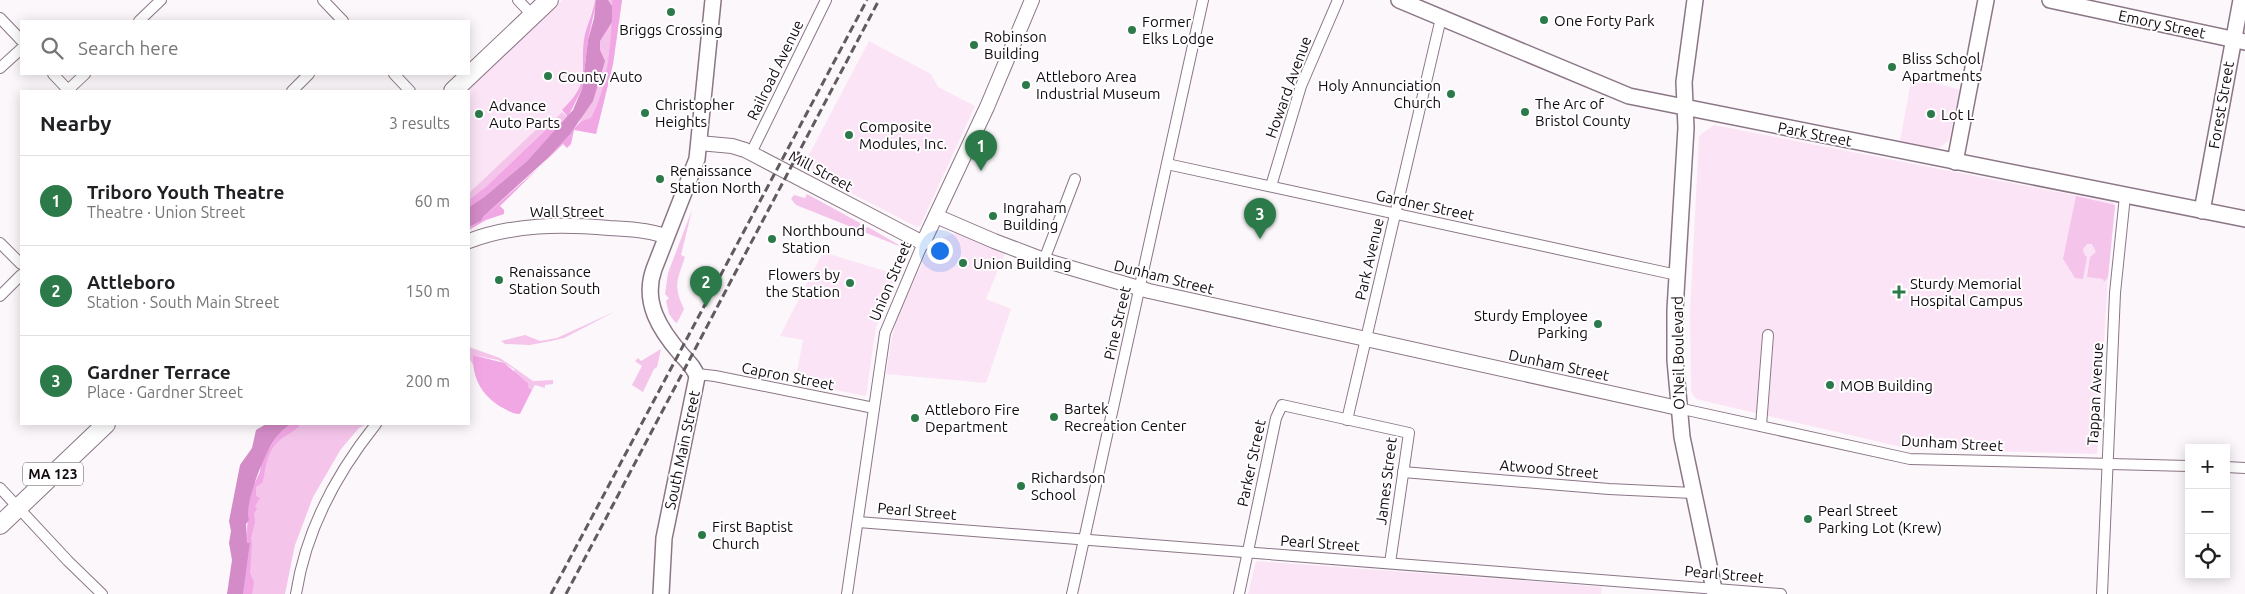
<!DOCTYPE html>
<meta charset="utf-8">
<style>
:root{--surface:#fff;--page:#f6f6f6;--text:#202124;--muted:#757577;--line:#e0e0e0;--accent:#2c7a4a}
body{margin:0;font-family:Ubuntu,sans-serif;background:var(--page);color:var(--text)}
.controls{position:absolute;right:15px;bottom:15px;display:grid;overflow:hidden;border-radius:0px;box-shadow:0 2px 12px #0003}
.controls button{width:45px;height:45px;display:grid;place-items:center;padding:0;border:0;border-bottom:1px solid var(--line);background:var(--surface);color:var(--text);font:25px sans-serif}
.you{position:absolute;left:939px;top:250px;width:18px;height:18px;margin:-12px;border:4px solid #fff;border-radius:50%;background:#1a73e8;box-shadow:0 0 0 8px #1a73e833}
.badge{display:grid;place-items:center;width:32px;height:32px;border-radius:50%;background:var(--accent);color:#fff;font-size:16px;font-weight:700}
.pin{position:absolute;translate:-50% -41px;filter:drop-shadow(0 1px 2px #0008)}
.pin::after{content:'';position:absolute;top:26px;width:18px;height:15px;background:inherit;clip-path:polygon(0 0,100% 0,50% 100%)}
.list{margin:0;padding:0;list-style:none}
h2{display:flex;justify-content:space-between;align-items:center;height:65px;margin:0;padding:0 20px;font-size:21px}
h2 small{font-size:16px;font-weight:400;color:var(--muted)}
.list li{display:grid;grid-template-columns:32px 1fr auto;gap:15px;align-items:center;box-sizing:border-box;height:90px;padding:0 20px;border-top:1px solid var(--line)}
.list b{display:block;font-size:19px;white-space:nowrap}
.list p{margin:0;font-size:16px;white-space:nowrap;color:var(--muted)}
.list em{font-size:16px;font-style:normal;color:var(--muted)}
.icon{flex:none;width:28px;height:28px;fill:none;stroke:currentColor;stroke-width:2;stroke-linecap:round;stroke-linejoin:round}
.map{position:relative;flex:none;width:2245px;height:594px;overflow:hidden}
.search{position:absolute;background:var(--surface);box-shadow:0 2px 12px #0003;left:20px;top:20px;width:450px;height:55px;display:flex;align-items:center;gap:12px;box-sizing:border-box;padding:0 18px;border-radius:0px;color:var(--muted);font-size:19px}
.panel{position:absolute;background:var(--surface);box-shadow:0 2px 12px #0003;left:20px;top:90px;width:450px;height:335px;border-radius:0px}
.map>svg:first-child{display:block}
.built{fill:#fce4f7}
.green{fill:#f4c4ea}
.forest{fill:#f2a7e5}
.water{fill:#d48cc8}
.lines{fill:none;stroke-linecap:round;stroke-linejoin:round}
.minor-casing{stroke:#8b7687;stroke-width:12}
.tertiary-casing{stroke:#8b7687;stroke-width:16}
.secondary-casing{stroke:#8b7687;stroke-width:18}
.trunk-casing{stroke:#8b7687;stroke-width:20}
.minor{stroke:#fff;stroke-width:10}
.tertiary{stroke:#fff;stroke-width:14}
.secondary{stroke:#fff;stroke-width:15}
.trunk{stroke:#fff;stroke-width:18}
.rail{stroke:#615a5f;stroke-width:3;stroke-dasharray:8 4;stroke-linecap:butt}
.poi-dot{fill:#2c7a4a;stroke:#fff;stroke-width:2}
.labels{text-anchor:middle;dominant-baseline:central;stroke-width:4;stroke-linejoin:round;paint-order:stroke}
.shield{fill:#fff;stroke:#595458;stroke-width:1}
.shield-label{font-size:14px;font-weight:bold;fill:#120a10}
.poi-label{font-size:15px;fill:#120a10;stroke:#fff;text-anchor:start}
.street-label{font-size:15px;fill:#120a10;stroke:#fff}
</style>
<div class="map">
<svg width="2245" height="594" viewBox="0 0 2245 594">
<rect width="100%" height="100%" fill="#fcf7fb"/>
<g class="built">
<polygon points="562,0 595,0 585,34 585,65 582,81 578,91 572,101 553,121 549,118 543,123 469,193 469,91 466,91"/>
<polygon points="869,41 931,74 938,87 975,106 920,226 917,227 802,168"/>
<polygon points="1912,76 1960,90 1949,140 1941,147 1936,148 1900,141"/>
<polygon points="1714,125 2114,203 2115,207 2108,277 2097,454 1910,449 1696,399 1691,392 1691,383 1690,313 1699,136"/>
<polygon points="958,232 1006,251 986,299 1011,309 986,383 886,374 891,342 897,318 932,242"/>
<polygon points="823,252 898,275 876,327 866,396 795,382 803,340 780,336"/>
<polygon points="1256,561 1553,583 1602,587 1601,594 1248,594"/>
</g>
<g class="green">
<polygon points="607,0 622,0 613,64 596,134 580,122"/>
<polygon points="562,112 568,117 469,207 469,193 543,123 549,118 553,121"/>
<polygon points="807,194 860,223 860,227 862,229 868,227 904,248 796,205 791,199 794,195 805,198"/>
<polygon points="2076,196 2115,205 2108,277 2104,282 2103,279 2087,277 2090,257 2096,252 2092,244 2087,244 2083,249 2084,254 2087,257 2083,279 2075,278 2063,259"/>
<path d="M692,210L681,255L685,257C677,281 673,286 684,309L677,323L675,322L669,314L666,301L669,298L665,294L668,273Z"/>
<polygon points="616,311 564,338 551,341 530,345 505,344 501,341 525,335 540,341 557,338"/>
<polygon points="469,347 500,358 533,381 553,380 553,384 545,385 545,388 535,385 532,390 528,387 529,384 514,372 514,369 498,360 473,355 473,365 469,358"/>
<polygon points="661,349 657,367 654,369 643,392 632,385 642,366 635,361 638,358 641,361"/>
<path d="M291,424H367L359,428L341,449L313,497L295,545L285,594H243C240,549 253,453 291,424Z"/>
</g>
<g class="forest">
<path d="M595,0H596V4L588,40L582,89L568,117L562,110C594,80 578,69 585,34C588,23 593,12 595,0Z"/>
<path d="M612,0H622L613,64L596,134L574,130L571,144L567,148L563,144L500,206L504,210V214L486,220L469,230V227L481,221L484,216L542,165L580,122L591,118C609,86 612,36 612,0Z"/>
<polygon points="560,125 527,161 484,197 469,207 469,200 486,187 547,129"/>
<path d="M473,355L504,363L529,384L528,387L532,390L520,414C514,414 510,412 505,409C483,398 472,379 473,355Z"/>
<path d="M291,424H301C295,432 286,434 279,441C268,449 265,469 263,482L256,487V496L260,498L255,506L257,509L254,513L255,522L251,538L252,543L250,573L254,582L252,594H243L250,543H247L248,506L252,488L260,472L261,463L278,434Z"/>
</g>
<g class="water">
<polygon points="596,0 608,0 612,6 612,22 600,41 600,50 605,61 593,101 571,133 548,158 484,216 481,221 469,227 469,207 484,197 527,161 573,110 582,89 588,40 594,18"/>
<path d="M266,424H291C287,427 282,430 279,434C267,446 243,505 249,520L246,524L247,543H250L243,594H227L232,560L229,543L231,531L229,521L240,465L252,448L256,430Z"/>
</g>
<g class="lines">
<defs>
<g id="minor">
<polyline points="323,0 343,21"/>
<polyline points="518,0 533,16"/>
<polyline points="0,18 21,40"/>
<polyline points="139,21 161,0"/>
<polyline points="0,68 21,49"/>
<polyline points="53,74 69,91"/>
<polyline points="394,74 410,91"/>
<polyline points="68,90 85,74"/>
<polyline points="292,91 309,74"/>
<polyline points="751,153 826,0"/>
<polyline points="1167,164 1677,275"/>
<polyline points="1271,186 1301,86 1338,0"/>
<polyline points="0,243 21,264"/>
<polyline points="1044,260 1075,179"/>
<polyline points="0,296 21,275"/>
<polyline points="697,374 715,376 874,408"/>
<polyline points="1678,408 1910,459 2189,466"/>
<polyline points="1347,420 1441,18"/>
<polyline points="1761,426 1768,335"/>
<polyline points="2226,467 2245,468"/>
<polyline points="1403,472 1609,489 1693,493"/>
<polyline points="0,488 68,561 102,594"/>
<polyline points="858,522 1781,594"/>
<path d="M296,594C306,529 336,474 376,424"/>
<polyline points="847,594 885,333 923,243"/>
<polyline points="1072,594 1203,0"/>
<polyline points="1239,594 1276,418 1282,405 1409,433 1390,563"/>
<polyline points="2102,594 2115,293 2125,196"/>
</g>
<g id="tertiary">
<polyline points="699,143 732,146 745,150 923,243 987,107 1032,0"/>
<polyline points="936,216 994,241 1044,260 1149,291 1678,408"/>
<path d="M469,241C514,224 561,224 609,228C629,229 647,230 666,236"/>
</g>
<g id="secondary">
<polyline points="1399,0 1629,96 2245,219"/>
<polyline points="1695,0 1684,82 1686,128 1675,310 1675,360 1682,437 1715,594"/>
<polyline points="2050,0 2245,42"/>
<polyline points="1955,162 1986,0"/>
<polyline points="2202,211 2241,0"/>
<path d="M661,594L664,538L697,377C695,368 687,361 681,354C660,330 642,302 654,269L697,159L713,0"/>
</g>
<g id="trunk">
<polyline points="453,91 549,0"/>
<polyline points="0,525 106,424"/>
</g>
</defs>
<use href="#minor" class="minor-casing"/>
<use href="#tertiary" class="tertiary-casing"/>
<use href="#secondary" class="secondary-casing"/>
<use href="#trunk" class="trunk-casing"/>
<use href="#minor" class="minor"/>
<use href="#tertiary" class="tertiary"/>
<use href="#secondary" class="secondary"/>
<use href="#trunk" class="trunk"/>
<g class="rail">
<polyline points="551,594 867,0"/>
<polyline points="566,594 879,0"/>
</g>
</g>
<g class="poi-dot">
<circle cx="671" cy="12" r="5"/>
<circle cx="1544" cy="20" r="5"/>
<circle cx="1132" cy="30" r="5"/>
<circle cx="974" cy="45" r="5"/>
<circle cx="1892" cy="67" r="5"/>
<circle cx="548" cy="76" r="5"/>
<circle cx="1026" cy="85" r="5"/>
<circle cx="1451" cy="94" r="5"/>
<circle cx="1525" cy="112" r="5"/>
<circle cx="645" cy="113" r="5"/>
<circle cx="479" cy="114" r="5"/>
<circle cx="1931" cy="114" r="5"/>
<circle cx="849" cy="135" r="5"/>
<circle cx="660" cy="179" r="5"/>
<circle cx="993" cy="216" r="5"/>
<circle cx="772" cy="239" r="5"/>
<circle cx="963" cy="263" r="5"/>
<circle cx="499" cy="280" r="5"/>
<circle cx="850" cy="283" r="5"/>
<path d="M1896.5 284.5h5v5h5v5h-5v5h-5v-5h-5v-5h5z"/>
<circle cx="1598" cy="324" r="5"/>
<circle cx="1830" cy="385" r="5"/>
<circle cx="1054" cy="417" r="5"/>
<circle cx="915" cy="418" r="5"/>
<circle cx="1021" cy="486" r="5"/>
<circle cx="1808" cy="519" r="5"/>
<circle cx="702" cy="535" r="5"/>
</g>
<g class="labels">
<rect class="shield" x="23" y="462.5" width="60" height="23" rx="4"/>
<g class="shield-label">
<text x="53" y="474">MA 123</text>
</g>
<g class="poi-label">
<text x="1554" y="20">One Forty Park</text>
<text x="1142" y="21">Former<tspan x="1142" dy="17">Elks Lodge</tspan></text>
<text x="671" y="29" text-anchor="middle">Briggs Crossing</text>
<text x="984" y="36">Robinson<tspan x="984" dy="17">Building</tspan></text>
<text x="1902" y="58">Bliss School<tspan x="1902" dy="17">Apartments</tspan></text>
<text x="558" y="76">County Auto</text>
<text x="1036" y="76">Attleboro Area<tspan x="1036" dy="17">Industrial Museum</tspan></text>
<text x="1441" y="85" text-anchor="end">Holy Annunciation<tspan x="1441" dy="17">Church</tspan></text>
<text x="1535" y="103">The Arc of<tspan x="1535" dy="17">Bristol County</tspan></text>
<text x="655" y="104">Christopher<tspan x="655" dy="17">Heights</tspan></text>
<text x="489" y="105">Advance<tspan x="489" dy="17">Auto Parts</tspan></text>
<text x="1941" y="114">Lot L</text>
<text x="859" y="126">Composite<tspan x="859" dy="17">Modules, Inc.</tspan></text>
<text x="670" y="170">Renaissance<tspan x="670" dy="17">Station North</tspan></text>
<text x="1003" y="207">Ingraham<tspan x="1003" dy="17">Building</tspan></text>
<text x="782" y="230">Northbound<tspan x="782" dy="17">Station</tspan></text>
<text x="973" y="263">Union Building</text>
<text x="509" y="271">Renaissance<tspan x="509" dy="17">Station South</tspan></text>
<text x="840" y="274" text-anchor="end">Flowers by<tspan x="840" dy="17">the Station</tspan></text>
<text x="1910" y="283">Sturdy Memorial<tspan x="1910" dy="17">Hospital Campus</tspan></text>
<text x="1588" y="315" text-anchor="end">Sturdy Employee<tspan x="1588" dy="17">Parking</tspan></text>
<text x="1840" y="385">MOB Building</text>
<text x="1064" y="408">Bartek<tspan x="1064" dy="17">Recreation Center</tspan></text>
<text x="925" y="409">Attleboro Fire<tspan x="925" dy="17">Department</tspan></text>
<text x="1031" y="477">Richardson<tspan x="1031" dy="17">School</tspan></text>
<text x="1818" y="510">Pearl Street<tspan x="1818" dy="17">Parking Lot (Krew)</tspan></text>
<text x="712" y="526">First Baptist<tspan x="712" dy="17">Church</tspan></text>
</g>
<g class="street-label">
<text transform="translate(2162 24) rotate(12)">Emory Street</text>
<text transform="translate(775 70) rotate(-64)">Railroad Avenue</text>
<text transform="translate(1288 87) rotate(-70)">Howard Avenue</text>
<text transform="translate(2221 105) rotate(-80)">Forest Street</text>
<text transform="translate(1815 134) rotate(11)">Park Street</text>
<text transform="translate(821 171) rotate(28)">Mill Street</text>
<text transform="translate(1425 205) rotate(12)">Gardner Street</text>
<text x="567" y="211">Wall Street</text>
<text transform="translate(1369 259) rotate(-77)">Park Avenue</text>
<text transform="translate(1164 277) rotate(14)">Dunham Street</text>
<text transform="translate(890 281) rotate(-67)">Union Street</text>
<text transform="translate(1117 323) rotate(-77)">Pine Street</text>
<text transform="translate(1678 353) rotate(-91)">O'Neil Boulevard</text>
<text transform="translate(1559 365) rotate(12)">Dunham Street</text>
<text transform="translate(788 376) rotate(11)">Capron Street</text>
<text transform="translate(2095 394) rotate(-87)">Tappan Avenue</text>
<text transform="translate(1952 443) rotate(3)">Dunham Street</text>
<text transform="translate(682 450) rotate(-78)">South Main Street</text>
<text transform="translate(1251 463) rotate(-78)">Parker Street</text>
<text transform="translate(1549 469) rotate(5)">Atwood Street</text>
<text transform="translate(1386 481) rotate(-83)">James Street</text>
<text transform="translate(917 511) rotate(5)">Pearl Street</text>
<text transform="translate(1320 543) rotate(4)">Pearl Street</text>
<text transform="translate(1724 574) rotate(5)">Pearl Street</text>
</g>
</g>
</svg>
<div class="controls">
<button>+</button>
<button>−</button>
<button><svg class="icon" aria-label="locate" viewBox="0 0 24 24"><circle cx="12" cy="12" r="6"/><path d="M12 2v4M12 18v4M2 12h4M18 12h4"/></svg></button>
</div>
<div class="you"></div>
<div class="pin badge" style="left:981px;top:171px">1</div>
<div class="pin badge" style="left:706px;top:307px">2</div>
<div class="pin badge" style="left:1260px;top:239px">3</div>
<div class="search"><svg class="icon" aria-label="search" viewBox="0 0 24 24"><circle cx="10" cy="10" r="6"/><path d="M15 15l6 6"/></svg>Search here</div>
<section class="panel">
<h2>Nearby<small>3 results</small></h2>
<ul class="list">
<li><span class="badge">1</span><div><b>Triboro Youth Theatre</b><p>Theatre · Union Street</p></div><em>60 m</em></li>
<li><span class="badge">2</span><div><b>Attleboro</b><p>Station · South Main Street</p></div><em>150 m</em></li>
<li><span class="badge">3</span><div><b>Gardner Terrace</b><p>Place · Gardner Street</p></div><em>200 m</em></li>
</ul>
</section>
</div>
